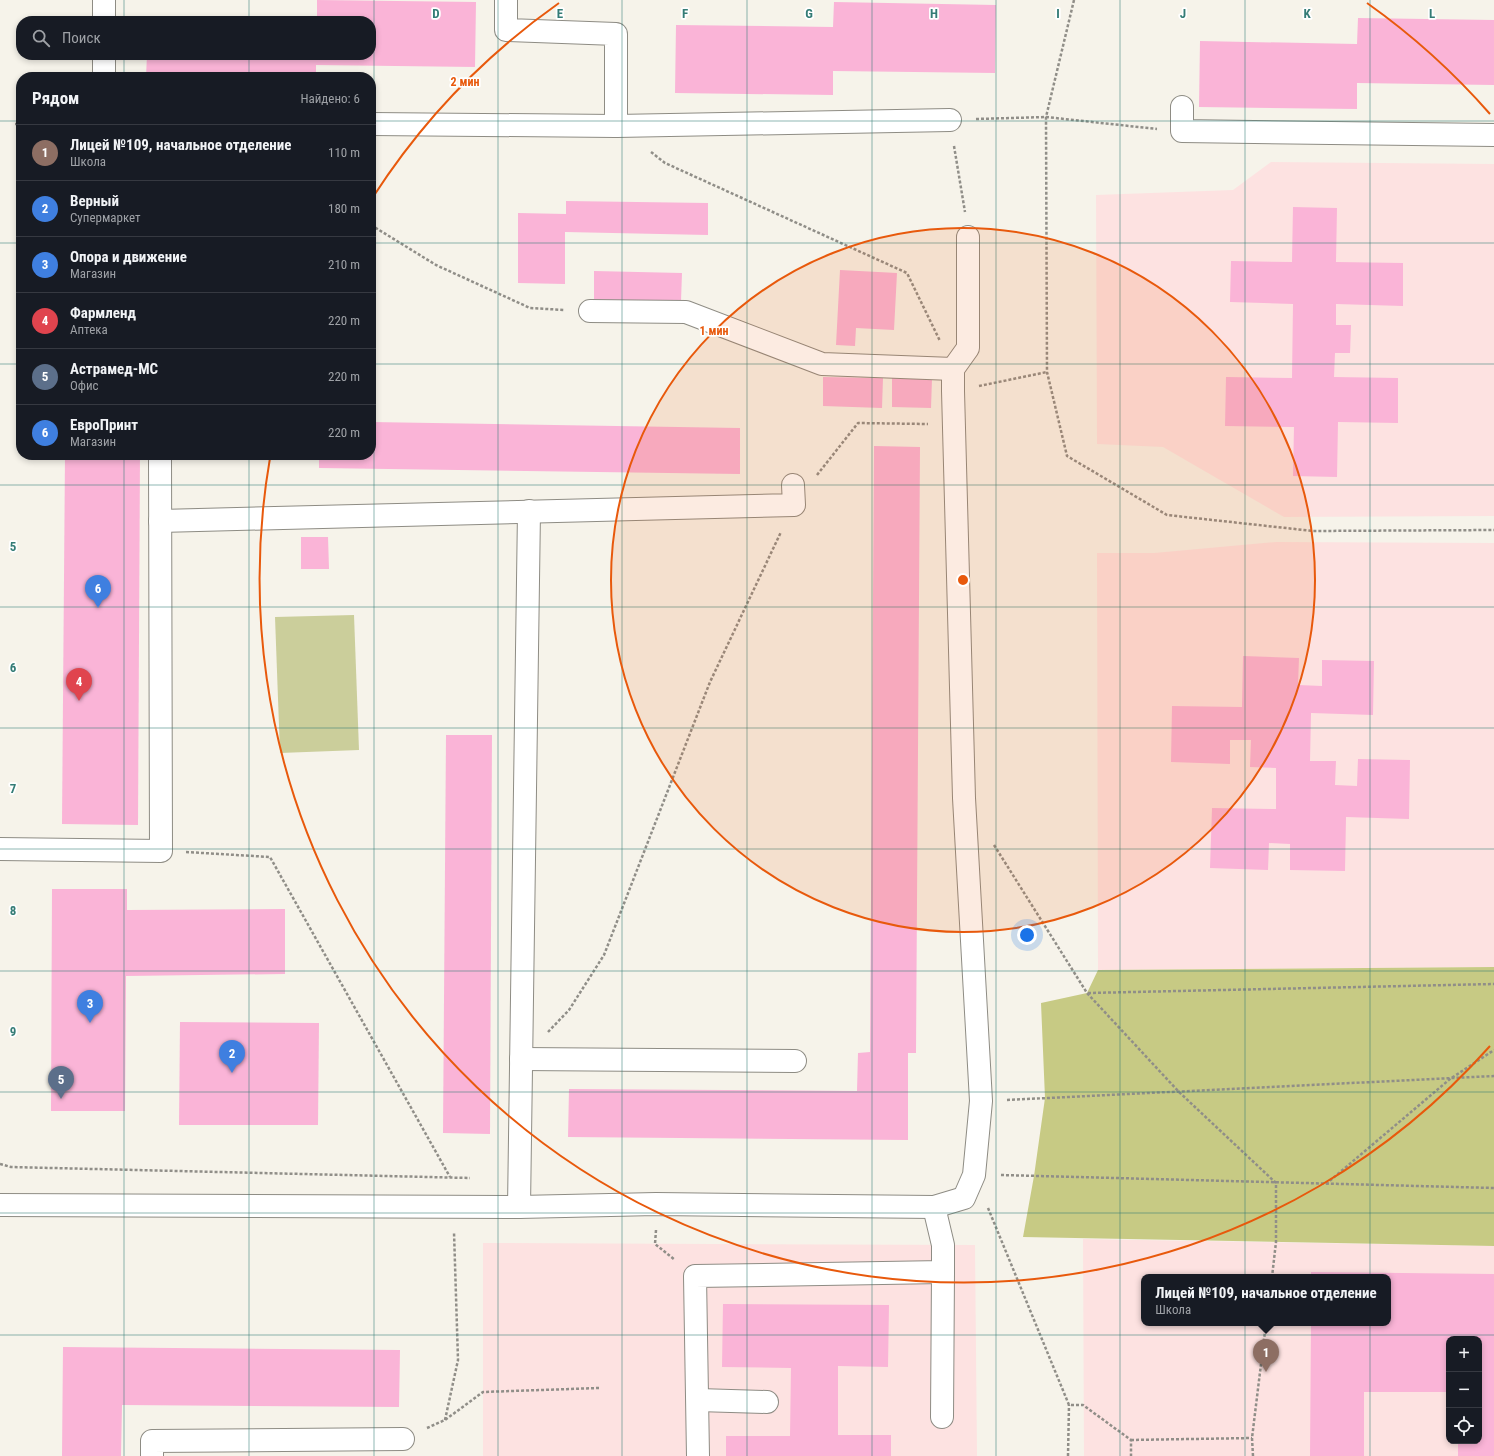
<!DOCTYPE html>
<html lang="ru">
<meta charset="utf-8">
<style>
:root{--surface:#171b24;--page:#242831;--text:#f1f3f6;--muted:#9ea1a6;--line:#363941;--accent:#347c76}
body{margin:0;font-family:"Roboto Condensed",sans-serif;background:var(--page);color:var(--text)}
.controls{position:absolute;right:12px;bottom:12px;display:grid;overflow:hidden;border-radius:8px;box-shadow:0 2px 6px #0003}
.controls button{width:36px;height:36px;display:grid;place-items:center;padding:0;border:0;border-bottom:1px solid var(--line);background:var(--surface);color:var(--text);font:20px sans-serif}
.you{position:absolute;left:1027px;top:935px;width:14px;height:14px;margin:-10px;border:3px solid #fff;border-radius:50%;background:#1a73e8;box-shadow:0 0 0 6px #1a73e833}
.badge{display:grid;place-items:center;width:26px;height:26px;border-radius:50%;background:var(--accent);color:#fff;font-size:13px;font-weight:700}
.pin{position:absolute;translate:-50% -33px;filter:drop-shadow(0 1px 2px #0008)}
.pin::after{content:'';position:absolute;top:21px;width:14px;height:12px;background:inherit;clip-path:polygon(0 0,100% 0,50% 100%)}
.popup{position:absolute;left:1141px;top:1274px;width:250px;height:52px;box-sizing:border-box;display:grid;place-content:center;border-radius:8px;background:var(--surface);filter:drop-shadow(0 1px 3px #0005);font-size:13px;white-space:nowrap;color:var(--muted)}
.popup b{font-size:15px;color:var(--text)}
.popup::after{content:'';position:absolute;left:50%;top:100%;margin-left:-8px;border:8px solid transparent;border-top-color:var(--surface)}
.list{margin:0;padding:0;list-style:none}
h2{display:flex;justify-content:space-between;align-items:center;height:52px;margin:0;padding:0 16px;font-size:17px}
h2 small{font-size:13px;font-weight:400;color:var(--muted)}
.list li{display:grid;grid-template-columns:26px 1fr auto;gap:12px;align-items:center;box-sizing:border-box;height:56px;padding:0 16px;border-top:1px solid var(--line)}
.list b{display:block;font-size:15px;white-space:nowrap}
.list p{margin:0;font-size:13px;white-space:nowrap;color:var(--muted)}
.list em{font-size:13px;font-style:normal;color:var(--muted)}
.icon{flex:none;width:22px;height:22px;fill:none;stroke:currentColor;stroke-width:2;stroke-linecap:round;stroke-linejoin:round}
.map{position:relative;flex:none;width:1494px;height:1456px;overflow:hidden}
.search{position:absolute;background:var(--surface);box-shadow:0 2px 6px #0003;left:16px;top:16px;width:360px;height:44px;display:flex;align-items:center;gap:10px;box-sizing:border-box;padding:0 14px;border-radius:16px;color:var(--muted);font-size:15px}
.panel{position:absolute;background:var(--surface);box-shadow:0 2px 6px #0003;left:16px;top:72px;width:360px;height:388px;border-radius:16px}
.map>svg:first-child{display:block}
.education{fill:#fde2e1;fill-rule:evenodd}
.green{fill:#cbce9b}
.forest{fill:#c7ca84}
.building{fill:#fab4d7}
.lines{fill:none;stroke-linecap:round;stroke-linejoin:round}
.minor-casing{stroke:#8e8c84;stroke-width:24}
.path{stroke:#908e88;stroke-width:2.5;stroke-dasharray:3 2;stroke-linecap:butt}
.minor{stroke:#fff;stroke-width:22}
.grid{fill:none;stroke:#347c76;stroke-width:1;stroke-opacity:0.55}
.ring{fill:none;stroke:#e8590c;stroke-width:2}
.grid-label{font-size:13px;text-anchor:middle;font-weight:bold;fill:#347c76;stroke:#fff;stroke-width:3.5;stroke-linejoin:round;paint-order:stroke}
.centre{fill:#e8590c;stroke:#fff;stroke-width:2}
.ring-label{font-size:12px;text-anchor:middle;font-weight:bold;fill:#e8590c;stroke:#fff;stroke-width:3.5;stroke-linejoin:round;paint-order:stroke}
</style>
<div class="map">
<svg width="1494" height="1456" viewBox="0 0 1494 1456">
<rect width="100%" height="100%" fill="#f6f3ea"/>
<g class="education">
<polygon points="1271,162 1494,164 1494,516 1284,517 1163,447 1097,444 1096,195 1233,190"/>
<polygon points="1276,542 1494,543 1494,967 1098,970 1097,553 1154,553"/>
<path d="M1083,1239L1494,1246V1456H1084ZM1144,1277H1388V1323H1144ZM1449,1339H1479V1441H1449Z"/>
<polygon points="483,1243 975,1245 977,1456 483,1456"/>
</g>
<polygon class="green" points="354,615 359,750 280,753 275,617"/>
<polygon class="forest" points="1494,967 1494,1246 1023,1237 1034,1176 1045,1098 1041,1003 1087,993 1098,970"/>
<g class="building">
<polygon points="317,0 476,2 475,67 316,65 316,77 146,77 147,55 371,55 371,21 317,21"/>
<polygon points="834,2 996,5 995,73 833,71 833,95 675,93 676,25 833,27"/>
<polygon points="1358,18 1494,20 1494,85 1357,83 1357,109 1199,107 1200,41 1357,44"/>
<polygon points="566,201 708,203 708,235 565,232 565,284 518,283 518,213 566,214"/>
<polygon points="1293,207 1337,208 1336,262 1403,263 1403,306 1336,304 1336,325 1351,325 1350,353 1335,353 1334,377 1398,378 1398,423 1338,422 1337,477 1293,476 1294,427 1225,426 1226,377 1292,378 1293,304 1230,302 1231,261 1292,262"/>
<polygon points="840,270 897,273 894,330 856,328 855,346 836,345"/>
<polygon points="594,271 682,273 681,301 594,300"/>
<polygon points="823,377 883,378 882,408 823,406"/>
<polygon points="892,378 932,379 931,408 892,407"/>
<polygon points="371,422 740,428 740,474 319,468 319,455 371,455"/>
<polygon points="874,446 920,447 916,1053 908,1053 908,1140 568,1137 569,1089 857,1091 858,1053 870,1052"/>
<polygon points="65,455 140,455 138,825 62,824"/>
<polygon points="301,537 328,537 329,569 301,569"/>
<polygon points="1243,656 1299,658 1298,685 1322,686 1322,660 1374,661 1373,715 1311,713 1310,761 1336,761 1335,785 1357,786 1358,759 1410,760 1409,819 1346,817 1345,871 1290,870 1290,844 1269,843 1268,870 1210,868 1212,808 1276,809 1276,768 1250,767 1251,740 1230,740 1230,764 1171,762 1172,706 1242,707"/>
<polygon points="446,735 492,735 490,1134 443,1133"/>
<polygon points="52,889 127,889 127,910 285,909 285,974 126,976 125,1111 51,1111"/>
<polygon points="180,1022 319,1023 318,1125 179,1125"/>
<polygon points="1311,1272 1494,1274 1494,1456 1458,1456 1458,1441 1479,1441 1479,1339 1449,1339 1449,1392 1364,1392 1364,1456 1310,1456 1311,1323 1388,1323 1388,1277 1311,1277"/>
<polygon points="723,1304 889,1305 888,1367 838,1366 838,1435 891,1435 891,1456 726,1456 726,1436 790,1436 791,1368 722,1367"/>
<polygon points="63,1347 400,1350 399,1407 122,1405 121,1456 62,1456"/>
</g>
<g class="lines">
<defs>
<g id="minor">
<polyline points="506,0 506,30 616,34 616,126 950,120"/>
<polyline points="104,21 104,0"/>
<polyline points="104,77 104,55"/>
<polyline points="1182,107 1182,131 1494,135"/>
<polyline points="371,124 616,126"/>
<polyline points="590,311 686,312 822,364 953,369"/>
<polyline points="160,521 794,505 793,485"/>
<polyline points="0,849 161,851 160,455"/>
<polyline points="521,1059 795,1061"/>
<polyline points="0,1205 519,1207 656,1204 934,1207 964,1198 974,1175 981,1101 964,798 953,391 953,369 968,348 968,237"/>
<polyline points="519,1207 529,511"/>
<polyline points="698,1400 767,1402"/>
<polyline points="942,1417 943,1272"/>
<polyline points="152,1456 152,1441 403,1439"/>
<polyline points="698,1456 695,1276 943,1272 943,1245 934,1207"/>
</g>
</defs>
<use href="#minor" class="minor-casing"/>
<g class="path">
<polyline points="1074,0 1046,117 1047,372 1067,456 1167,515 1313,531 1494,530"/>
<polyline points="976,119 1046,117 1157,129"/>
<polyline points="15,124 21,124"/>
<polyline points="954,146 965,212"/>
<polyline points="651,152 665,163 907,273 940,341"/>
<polyline points="371,225 436,265 530,308 564,310"/>
<polyline points="979,386 1047,372"/>
<polyline points="817,475 858,423 928,424"/>
<polyline points="994,845 1087,993 1179,1092 1276,1183 1276,1242 1272,1277"/>
<polyline points="186,852 270,857 450,1177"/>
<polyline points="1088,993 1494,984"/>
<polyline points="548,1032 569,1010 604,955 710,682 781,532"/>
<polyline points="1007,1100 1494,1076"/>
<polyline points="0,1164 11,1167 470,1178"/>
<polyline points="1001,1175 1494,1188"/>
<polyline points="1326,1184 1450,1079 1494,1050"/>
<polyline points="988,1208 1069,1405 1083,1405 1131,1440 1131,1456"/>
<polyline points="656,1230 655,1244 675,1260"/>
<polyline points="445,1420 458,1360 454,1232"/>
<polyline points="427,1428 445,1420 483,1392 599,1388"/>
<polyline points="1131,1440 1252,1438"/>
<polyline points="1068,1456 1069,1405"/>
<polyline points="1253,1456 1252,1438 1266,1323"/>
</g>
<use href="#minor" class="minor"/>
</g>
<path class="grid" d="M124,0V21M249,0V21M374,0V1456M498,0V1456M622,0V1456M747,0V1456M872,0V1456M996,0V1456M1120,0V1456M1245,0V1456M1370,0V1456M124,55V77M249,55V77M0,121H21M371,121H1494M0,243H21M371,243H1494M0,364H21M371,364H1494M124,455V1456M249,455V1456M0,485H1494M0,607H1494M0,728H1494M0,849H1494M0,971H1494M0,1092H1494M0,1213H1494M0,1335H1494"/>
<circle cx="963" cy="580" r="352" fill="#e8590c" fill-opacity=".12"/>
<g class="ring">
<circle cx="963" cy="580" r="352"/>
<path d="M1490 1046A704 704 0 0 1 270 458M373 197A704 704 0 0 1 559 3M1367 3A704 704 0 0 1 1490 114"/>
</g>
<g class="grid-label">
<text x="436" y="18">D</text>
<text x="560" y="18">E</text>
<text x="685" y="18">F</text>
<text x="809" y="18">G</text>
<text x="934" y="18">H</text>
<text x="1058" y="18">I</text>
<text x="1183" y="18">J</text>
<text x="1307" y="18">K</text>
<text x="1432" y="18">L</text>
<text x="13" y="551">5</text>
<text x="13" y="672">6</text>
<text x="13" y="793">7</text>
<text x="13" y="915">8</text>
<text x="13" y="1036">9</text>
</g>
<circle cx="963" cy="580" r="6" class="centre"/>
<g class="ring-label">
<text x="465" y="86">2 мин</text>
<text x="714" y="335">1 мин</text>
</g>
</svg>
<div class="controls">
<button>+</button>
<button>−</button>
<button><svg class="icon" aria-label="locate" viewBox="0 0 24 24"><circle cx="12" cy="12" r="6"/><path d="M12 2v4M12 18v4M2 12h4M18 12h4"/></svg></button>
</div>
<div class="you"></div>
<div class="pin badge" style="left:1266px;top:1372px;background:#8d6e63">1</div>
<div class="popup"><b>Лицей №109, начальное отделение</b>Школа</div>
<div class="pin badge" style="left:232px;top:1073px;background:#3f7fe0">2</div>
<div class="pin badge" style="left:90px;top:1023px;background:#3f7fe0">3</div>
<div class="pin badge" style="left:79px;top:701px;background:#e0444e">4</div>
<div class="pin badge" style="left:61px;top:1099px;background:#5c6f8a">5</div>
<div class="pin badge" style="left:98px;top:608px;background:#3f7fe0">6</div>
<div class="search"><svg class="icon" aria-label="search" viewBox="0 0 24 24"><circle cx="10" cy="10" r="6"/><path d="M15 15l6 6"/></svg>Поиск</div>
<section class="panel">
<h2>Рядом<small>Найдено: 6</small></h2>
<ul class="list">
<li><span class="badge" style="background:#8d6e63">1</span><div><b>Лицей №109, начальное отделение</b><p>Школа</p></div><em>110 m</em></li>
<li><span class="badge" style="background:#3f7fe0">2</span><div><b>Верный</b><p>Супермаркет</p></div><em>180 m</em></li>
<li><span class="badge" style="background:#3f7fe0">3</span><div><b>Опора и движение</b><p>Магазин</p></div><em>210 m</em></li>
<li><span class="badge" style="background:#e0444e">4</span><div><b>Фармленд</b><p>Аптека</p></div><em>220 m</em></li>
<li><span class="badge" style="background:#5c6f8a">5</span><div><b>Астрамед-МС</b><p>Офис</p></div><em>220 m</em></li>
<li><span class="badge" style="background:#3f7fe0">6</span><div><b>ЕвроПринт</b><p>Магазин</p></div><em>220 m</em></li>
</ul>
</section>
</div>
